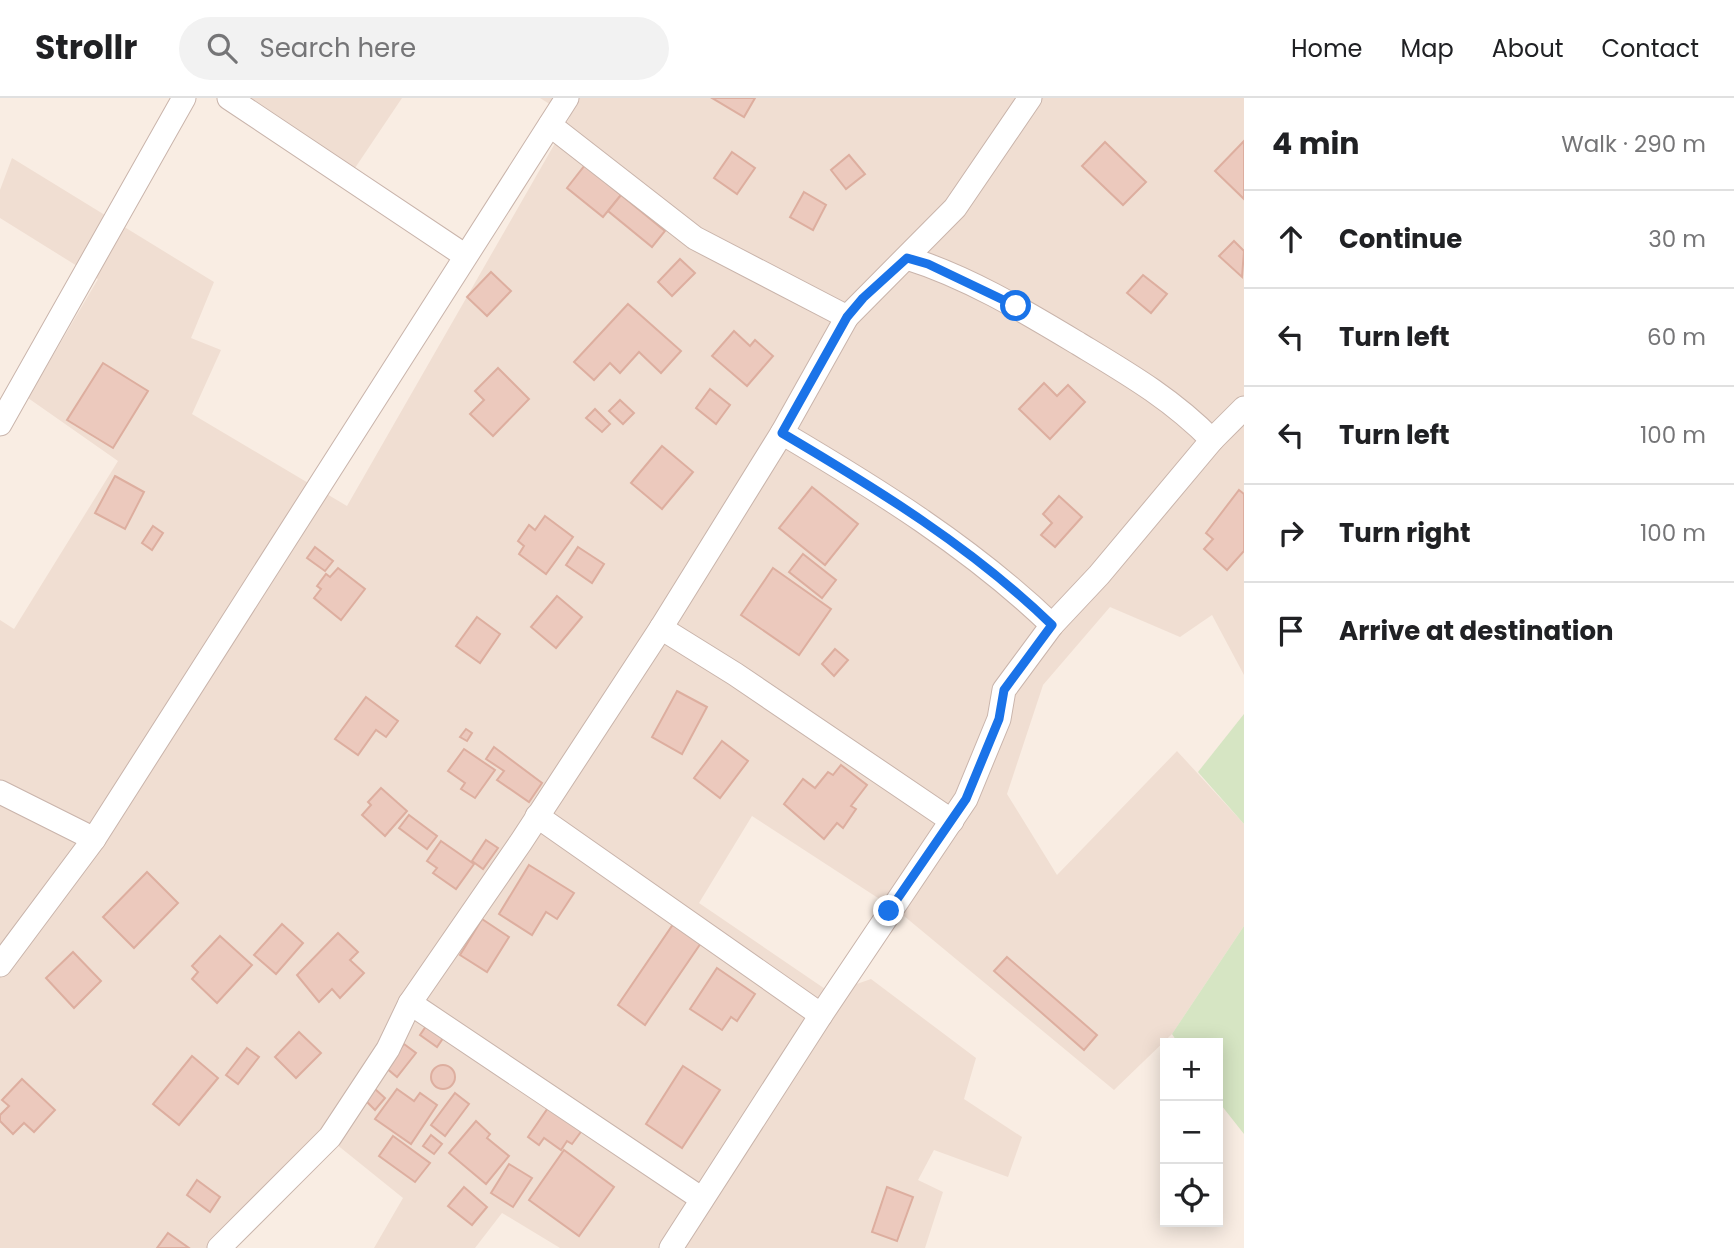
<!DOCTYPE html>
<meta charset="utf-8">
<style>
:root{--surface:#fff;--page:#f2f2f2;--text:#202124;--muted:#757577;--line:#e0e0e0}
body{margin:0;font-family:Poppins,sans-serif;background:var(--page);color:var(--text)}
.controls{position:absolute;right:21px;bottom:21px;display:grid;overflow:hidden;border-radius:0px;box-shadow:0 4px 18px #0003}
.controls button{width:63px;height:63px;display:grid;place-items:center;padding:0;border:0;border-bottom:2px solid var(--line);background:var(--surface);color:var(--text);font:35px sans-serif}
.stop{position:absolute;width:21px;height:21px;margin:-16px;border:5px solid #1a73e8;border-radius:50%;background:#fff}
.stop.end{background:#1a73e8;border-color:#fff;box-shadow:0 2px 7px #0008}
.list{margin:0;padding:0;list-style:none}
h2{display:flex;justify-content:space-between;align-items:center;height:91px;margin:0;padding:0 28px;font-size:30px}
h2 small{font-size:23px;font-weight:400;color:var(--muted)}
.list li{display:grid;grid-template-columns:46px 1fr auto;gap:21px;align-items:center;box-sizing:border-box;height:98px;padding:0 28px;border-top:2px solid var(--line)}
.list b{display:block;font-size:26px;white-space:nowrap}
.list em{font-size:23px;font-style:normal;color:var(--muted)}
.icon{flex:none;width:38px;height:38px;fill:none;stroke:currentColor;stroke-width:2;stroke-linecap:round;stroke-linejoin:round}
.map{position:relative;flex:none;width:1244px;height:1150px;overflow:hidden}
header{display:flex;align-items:center;gap:42px;box-sizing:border-box;height:98px;padding:0 35px;background:var(--surface);border-bottom:2px solid var(--line)}
header strong{font-size:33px}
nav{display:flex;gap:38px;margin-inline-start:auto;font-size:24px}
.search{width:490px;height:63px;background:var(--page);display:flex;align-items:center;gap:18px;box-sizing:border-box;padding:0 24px;border-radius:38px;color:var(--muted);font-size:26px}
main{display:flex}
aside{flex:1;background:var(--surface)}
.map>svg:first-child{display:block}
.residential{fill:#f0ded2}
.green{fill:#d6e5c3}
.building{fill:#ecc9bd;stroke:#ddae9f;stroke-width:2}
.lines{fill:none;stroke-linecap:round;stroke-linejoin:round}
.minor-casing{stroke:#c9b4ab;stroke-width:25}
.minor{stroke:#fff;stroke-width:23}
.route{stroke:#1a73e8;stroke-width:9}
</style>
<header>
<strong>Strollr</strong>
<div class="search"><svg class="icon" aria-label="search" viewBox="0 0 24 24"><circle cx="10" cy="10" r="6"/><path d="M15 15l6 6"/></svg>Search here</div>
<nav><a>Home</a><a>Map</a><a>About</a><a>Contact</a></nav>
</header>
<main>
<div class="map">
<svg width="1244" height="1150" viewBox="0 0 1244 1150">
<rect width="100%" height="100%" fill="#f9ede3"/>
<g class="residential">
<polygon points="245,0 402,0 355,70"/>
<polygon points="540,0 1244,0 1244,577 1212,517 1180,539 1110,509 1043,587 1007,696 1057,777 1177,653 1244,726 1244,828 1172,936 1114,992 898,813 752,718 699,805 831,895 871,881 976,960 964,1001 1022,1039 1008,1079 934,1052 918,1082 943,1094 925,1150 560,1150 502,1115 475,1150 374,1150 403,1100 336,1046 235,1150 0,1150 0,522 14,531 118,363 28,300 98,181 0,120 0,92 12,60 214,184 191,240 221,252 192,316 347,408 570,19"/>
</g>
<g class="green">
<polygon points="1244,616 1244,726 1198,674"/>
<polygon points="1244,828 1244,1036 1218,1003 1218,945 1178,945 1172,936"/>
</g>
<g class="building">
<polygon points="712,0 755,0 744,19"/>
<polygon points="1244,43 1244,101 1215,73"/>
<polygon points="1105,44 1146,84 1123,107 1082,68"/>
<polygon points="732,54 755,70 737,96 714,80"/>
<polygon points="849,57 865,76 846,91 831,72"/>
<polygon points="585,67 621,97 603,119 567,90"/>
<polygon points="804,94 826,107 813,132 790,119"/>
<polygon points="621,97 665,133 652,149 608,113"/>
<polygon points="1234,143 1244,153 1242,179 1219,158"/>
<polygon points="680,161 695,175 672,198 658,184"/>
<polygon points="491,174 511,193 487,218 467,199"/>
<polygon points="1143,177 1167,196 1151,215 1127,195"/>
<polygon points="628,206 681,253 661,275 639,254 620,275 610,265 594,282 574,264"/>
<polygon points="734,233 750,248 755,242 773,258 747,288 712,258"/>
<polygon points="103,265 148,293 113,350 67,322"/>
<polygon points="498,270 529,301 493,338 470,316 484,302 475,293"/>
<polygon points="1044,285 1057,298 1068,287 1085,304 1050,341 1019,311"/>
<polygon points="710,291 730,307 716,326 696,310"/>
<polygon points="620,302 634,315 623,326 609,313"/>
<polygon points="595,311 610,326 602,334 586,320"/>
<polygon points="662,348 693,374 662,411 631,385"/>
<polygon points="115,378 144,394 125,431 95,415"/>
<polygon points="812,389 858,426 825,467 779,430"/>
<polygon points="1239,392 1244,396 1244,453 1227,472 1204,451 1213,441 1206,435"/>
<polygon points="1059,398 1082,419 1055,449 1041,437 1052,425 1043,416"/>
<polygon points="545,418 573,439 546,476 519,456 524,448 518,443 529,427 535,432"/>
<polygon points="153,428 163,435 152,452 142,445"/>
<polygon points="315,449 333,463 325,473 307,460"/>
<polygon points="578,449 604,466 592,485 566,467"/>
<polygon points="803,456 836,482 822,500 789,474"/>
<polygon points="338,470 365,491 341,522 314,500 321,491 317,488 326,476 330,479"/>
<polygon points="773,470 831,511 799,557 741,517"/>
<polygon points="557,498 582,519 556,550 531,529"/>
<polygon points="477,519 500,536 480,565 456,548"/>
<polygon points="835,551 848,562 834,578 822,566"/>
<polygon points="677,593 707,609 682,656 652,639"/>
<polygon points="366,599 398,623 386,639 376,632 358,657 335,641"/>
<polygon points="466,631 472,635 467,643 460,639"/>
<polygon points="722,643 748,663 720,700 694,680"/>
<polygon points="494,649 542,685 529,704 497,682 504,673 486,661"/>
<polygon points="464,651 495,672 475,700 461,691 465,685 448,673"/>
<polygon points="841,667 867,687 851,708 856,711 843,730 837,725 824,741 784,706 803,681 815,690 828,674 833,677"/>
<polygon points="381,690 407,713 385,738 362,717 371,707 368,704"/>
<polygon points="409,717 437,738 427,751 399,730"/>
<polygon points="486,742 498,750 483,771 472,763"/>
<polygon points="441,743 474,766 456,791 433,775 437,770 427,763"/>
<polygon points="529,767 574,795 557,821 546,814 532,837 499,816"/>
<polygon points="147,774 178,805 134,850 103,819"/>
<polygon points="482,821 509,839 487,874 460,857"/>
<polygon points="676,822 703,842 645,927 618,907"/>
<polygon points="282,826 303,845 276,876 254,857"/>
<polygon points="338,835 358,854 350,862 364,875 340,900 332,891 319,904 297,877"/>
<polygon points="220,838 252,867 217,905 192,881 198,874 192,868"/>
<polygon points="73,854 101,883 74,910 46,880"/>
<polygon points="1007,859 1097,937 1084,952 994,873"/>
<polygon points="717,870 755,896 737,923 731,919 722,932 690,911"/>
<polygon points="431,921 448,933 437,949 420,937"/>
<polygon points="299,934 321,955 296,980 275,959"/>
<polygon points="404,946 416,955 397,979 385,969"/>
<polygon points="247,950 259,959 238,986 226,977"/>
<polygon points="192,958 218,980 179,1027 153,1006"/>
<circle cx="443" cy="979" r="12"/>
<polygon points="683,968 720,992 682,1050 646,1026"/>
<polygon points="22,981 55,1012 34,1034 24,1025 13,1036 0,1023 0,1017 9,1008 2,1002"/>
<polygon points="375,991 385,1000 375,1012 365,1002"/>
<polygon points="397,991 414,1003 420,995 437,1007 411,1046 375,1021"/>
<polygon points="455,995 469,1006 445,1038 431,1027"/>
<polygon points="550,1007 583,1031 572,1046 567,1043 561,1052 544,1040 539,1047 528,1039"/>
<polygon points="476,1023 490,1036 487,1040 509,1058 486,1086 449,1055"/>
<polygon points="431,1037 442,1046 434,1056 423,1048"/>
<polygon points="393,1038 430,1065 415,1084 379,1058"/>
<polygon points="564,1052 614,1089 579,1138 529,1102"/>
<polygon points="509,1066 532,1080 513,1109 491,1095"/>
<polygon points="197,1082 220,1099 210,1114 187,1097"/>
<polygon points="464,1089 487,1109 472,1127 448,1108"/>
<polygon points="887,1089 913,1099 897,1143 872,1134"/>
<polygon points="168,1135 189,1150 157,1150"/>
</g>
<g class="lines">
<defs>
<g id="minor">
<polyline points="229,0 464,157"/>
<polyline points="550,27 695,140 847,219"/>
<path d="M907,160C968,179 1024,213 1079,246C1127,275 1172,301 1212,342"/>
<polyline points="0,326 184,0"/>
<path d="M782,335C877,391 972,450 1052,527"/>
<polyline points="661,530 735,576 952,723"/>
<polyline points="0,694 94,741"/>
<polyline points="537,718 821,917"/>
<polyline points="0,867 94,741 567,0"/>
<polyline points="702,1101 410,905 521,744 661,530 782,335 847,219 955,110 1030,0"/>
<polyline points="219,1150 330,1039 388,951 410,905"/>
<polyline points="671,1150 821,917 966,701 999,621 1004,592 1052,527 1099,477 1212,342 1244,310"/>
</g>
</defs>
<use href="#minor" class="minor-casing"/>
<use href="#minor" class="minor"/>
</g>
<g class="lines">
<path class="route" d="M889,813L966,701L999,621L1004,592L1052,527C973,450 877,391 782,335L847,219L863,200L907,160L928,166L1016,208"/>
</g>
</svg>
<div class="controls">
<button>+</button>
<button>−</button>
<button><svg class="icon" aria-label="locate" viewBox="0 0 24 24"><circle cx="12" cy="12" r="6"/><path d="M12 2v4M12 18v4M2 12h4M18 12h4"/></svg></button>
</div>
<div class="stop" style="left:1016px;top:208px"></div>
<div class="stop end" style="left:889px;top:813px"></div>
</div>
<aside>
<h2>4 min<small>Walk · 290 m</small></h2>
<ul class="list">
<li><svg class="icon" aria-label="ahead" viewBox="0 0 24 24"><path d="M12 20V5M6 11l6-6 6 6"/></svg><div><b>Continue</b></div><em>30 m</em></li>
<li><svg class="icon" aria-label="left" viewBox="0 0 24 24"><path d="M17 20v-9H6M10 6l-5 5 5 5"/></svg><div><b>Turn left</b></div><em>60 m</em></li>
<li><svg class="icon" aria-label="left" viewBox="0 0 24 24"><path d="M17 20v-9H6M10 6l-5 5 5 5"/></svg><div><b>Turn left</b></div><em>100 m</em></li>
<li><svg class="icon" aria-label="right" viewBox="0 0 24 24"><path d="M7 20v-9h11M14 6l5 5-5 5"/></svg><div><b>Turn right</b></div><em>100 m</em></li>
<li><svg class="icon" aria-label="arrive" viewBox="0 0 24 24"><path d="M6 21V4h12l-3 4 3 4H6"/></svg><div><b>Arrive at destination</b></div></li>
</ul>
</aside>
</main>
